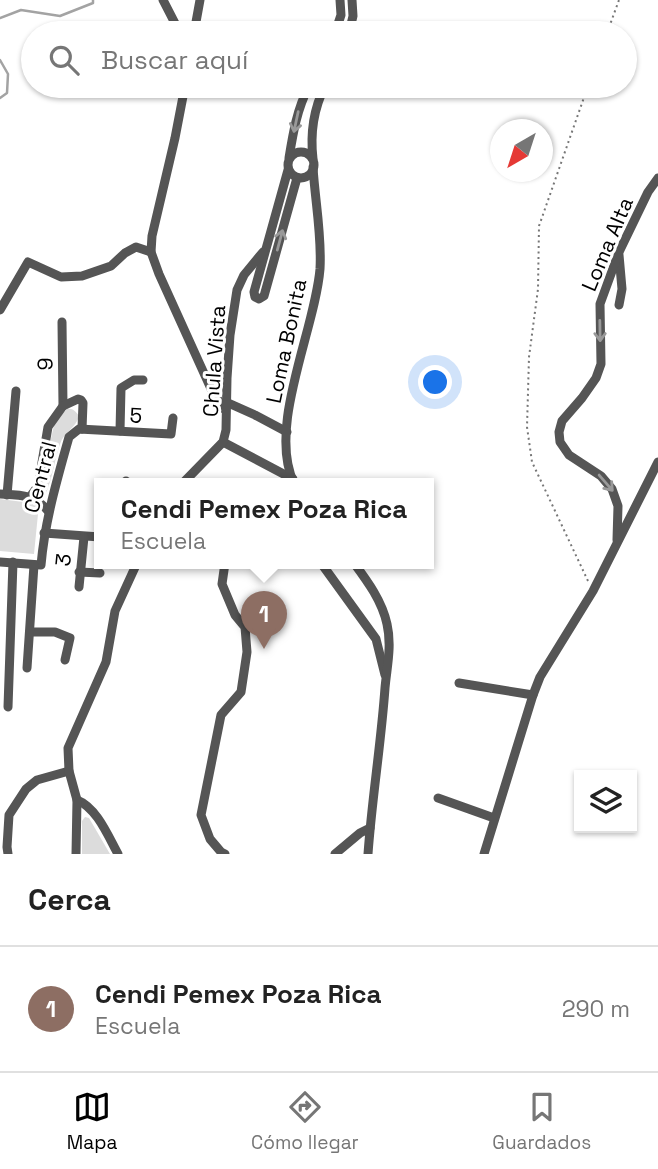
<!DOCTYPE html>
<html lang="es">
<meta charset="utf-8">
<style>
:root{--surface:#fff;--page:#f6f6f6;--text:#222;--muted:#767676;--line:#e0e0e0;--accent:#000}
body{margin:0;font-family:"Space Grotesk",sans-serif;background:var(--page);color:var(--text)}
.controls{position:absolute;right:21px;bottom:21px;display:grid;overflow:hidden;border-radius:0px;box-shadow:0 2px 5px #0004}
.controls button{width:63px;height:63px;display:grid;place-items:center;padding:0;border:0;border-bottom:2px solid var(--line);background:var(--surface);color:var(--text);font:35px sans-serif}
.compass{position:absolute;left:490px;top:119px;width:63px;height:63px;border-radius:50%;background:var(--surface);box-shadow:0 2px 5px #0004;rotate:219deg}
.you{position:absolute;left:436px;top:383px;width:24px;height:24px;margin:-18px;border:5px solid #fff;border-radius:50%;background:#1a73e8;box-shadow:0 0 0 10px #1a73e833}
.badge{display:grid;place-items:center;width:46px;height:46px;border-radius:50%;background:var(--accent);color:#fff;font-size:23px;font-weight:700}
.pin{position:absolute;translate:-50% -58px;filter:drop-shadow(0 2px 4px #0008)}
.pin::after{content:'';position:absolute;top:37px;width:24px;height:21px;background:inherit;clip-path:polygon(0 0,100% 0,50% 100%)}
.popup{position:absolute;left:94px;top:478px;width:340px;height:91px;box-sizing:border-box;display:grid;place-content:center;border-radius:0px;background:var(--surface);filter:drop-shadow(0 2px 5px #0005);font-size:23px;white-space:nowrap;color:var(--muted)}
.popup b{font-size:26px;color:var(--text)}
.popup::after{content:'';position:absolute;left:50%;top:100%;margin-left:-14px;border:14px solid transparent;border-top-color:var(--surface)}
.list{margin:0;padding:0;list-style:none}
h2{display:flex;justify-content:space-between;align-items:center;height:91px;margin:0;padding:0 28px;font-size:30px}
h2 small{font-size:23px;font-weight:400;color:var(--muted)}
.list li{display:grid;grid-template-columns:46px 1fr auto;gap:21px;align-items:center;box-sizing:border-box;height:126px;padding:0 28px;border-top:2px solid var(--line)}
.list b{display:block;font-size:26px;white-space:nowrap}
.list p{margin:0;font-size:23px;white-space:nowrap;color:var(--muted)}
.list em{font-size:23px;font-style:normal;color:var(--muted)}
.icon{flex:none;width:38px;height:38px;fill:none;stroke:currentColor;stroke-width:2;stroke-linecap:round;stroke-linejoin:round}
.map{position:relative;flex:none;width:658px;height:854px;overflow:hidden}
.search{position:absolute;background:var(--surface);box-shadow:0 2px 5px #0004;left:21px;right:21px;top:21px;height:77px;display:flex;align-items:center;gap:18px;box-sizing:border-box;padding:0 24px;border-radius:38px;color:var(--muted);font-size:26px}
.sheet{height:217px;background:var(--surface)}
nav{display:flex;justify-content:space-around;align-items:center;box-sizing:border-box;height:98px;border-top:2px solid var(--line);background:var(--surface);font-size:19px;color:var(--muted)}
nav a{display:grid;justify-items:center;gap:4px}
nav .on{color:var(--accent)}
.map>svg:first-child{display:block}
.green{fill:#dcdcdc}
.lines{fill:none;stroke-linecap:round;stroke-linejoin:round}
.stream{stroke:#a3a3a3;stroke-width:2.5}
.path{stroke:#777;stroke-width:2;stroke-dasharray:2 3.5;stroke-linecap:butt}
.minor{stroke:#555;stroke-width:9}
.oneway{stroke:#999}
.labels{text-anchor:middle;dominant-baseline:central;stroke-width:6;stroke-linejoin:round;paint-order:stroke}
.street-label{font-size:21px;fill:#000;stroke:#fff}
</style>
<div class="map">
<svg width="658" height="854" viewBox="0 0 658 854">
<rect width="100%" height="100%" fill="#fff"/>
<g class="green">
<path d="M67,409C73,408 76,412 79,416C76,428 64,432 60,444C54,461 53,478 45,495L42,496L37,492L43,473L55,421Z"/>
<polygon points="0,499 39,504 34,554 0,551"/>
<polygon points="85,817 89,818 110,854 82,854 82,821"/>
</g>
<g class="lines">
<g class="stream">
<polyline points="0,18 21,10 60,16 93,3 93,0"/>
<polyline points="0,60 8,74 7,93 0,98"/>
</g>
<g class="path">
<polyline points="607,33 619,0"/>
<polyline points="588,581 532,462 527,427 529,357 538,289 539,226 588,86"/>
</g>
<g class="minor">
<polyline points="163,0 180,33"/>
<polyline points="194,33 200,0"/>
<polyline points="335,33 341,15 340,0"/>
<polyline points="349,33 353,16 352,0"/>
<polyline points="185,86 175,138 152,236 151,252 159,274 212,391 225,410"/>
<circle cx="301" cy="165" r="13"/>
<path d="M289,158C293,133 297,109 309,86"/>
<path d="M313,159C310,133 313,110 325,86"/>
<polyline points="288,170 254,292 255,297 259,299 264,296 297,178"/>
<polyline points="619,255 622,289 619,305"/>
<polyline points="0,310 28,262 61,277 82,276 111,266 125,253 136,247 151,252"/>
<polyline points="62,322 63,406"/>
<polyline points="226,402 255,415 287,432"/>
<polyline points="120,431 121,388 134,380 143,380"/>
<polyline points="223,442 293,479"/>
<polyline points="126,483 126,481"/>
<polyline points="183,483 223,442 226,430 227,378 230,335 237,290 244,275 263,252"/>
<path d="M294,483C267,427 315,330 320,269C322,235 315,201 313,167"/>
<path d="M0,494C20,495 34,494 48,511"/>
<polyline points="7,495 16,391"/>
<polyline points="30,497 38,486 48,427 63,406 78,399 81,400 83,403 82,429"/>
<polyline points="44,533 100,537"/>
<polyline points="617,540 618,506 612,489 601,476 569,455 560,442 559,432 562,421 582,398 596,378 601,364 600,304 619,252 648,192 658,178"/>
<path d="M0,562L41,565C45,520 57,480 69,437L79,429L171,434L173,418"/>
<polyline points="321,563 376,639 385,675"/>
<path d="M354,563C368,582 382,601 387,624C392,646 387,666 385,688C381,744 372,798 368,854"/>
<polyline points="79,572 100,573"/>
<polyline points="79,587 84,537"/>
<polyline points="30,632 55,632 70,638 65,660"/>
<polyline points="27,668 34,565"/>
<polyline points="459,683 533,695"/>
<polyline points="8,707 13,562"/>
<polyline points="438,798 494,818"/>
<path d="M77,800C97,808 108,836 118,854"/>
<polyline points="8,854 7,847 9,815 26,789 37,780 69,771"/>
<polyline points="76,854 77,800 69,771 68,748 106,662 115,611 137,563"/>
<polyline points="225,854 221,852 210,839 201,815 221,715 241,692 247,652 245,627 235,615 222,584 225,563"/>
<polyline points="335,854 360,833 370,828"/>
<polyline points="484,854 533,695 540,677 593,591 658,462"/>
</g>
</g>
<defs><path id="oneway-shaft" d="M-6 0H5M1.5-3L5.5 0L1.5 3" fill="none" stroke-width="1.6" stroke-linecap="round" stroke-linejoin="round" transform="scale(1.75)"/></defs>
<g class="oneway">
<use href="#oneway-shaft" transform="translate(296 122) rotate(102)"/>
<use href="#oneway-shaft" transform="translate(280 240) rotate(-75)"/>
<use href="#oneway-shaft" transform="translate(600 331) rotate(89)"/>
<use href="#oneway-shaft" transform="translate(606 483) rotate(49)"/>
</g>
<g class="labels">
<g class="street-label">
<text transform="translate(607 244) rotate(-67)">Loma Alta</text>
<text transform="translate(286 341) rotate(-78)">Loma Bonita</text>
<text transform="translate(214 361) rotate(-86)">Chula Vista</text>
<text transform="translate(45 364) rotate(-91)">9</text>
<text transform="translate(136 415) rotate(3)">5</text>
<text transform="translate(40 477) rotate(-75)">Central</text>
<text transform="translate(63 560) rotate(-84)">3</text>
</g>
</g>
</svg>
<div class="controls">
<button><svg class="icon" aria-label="layers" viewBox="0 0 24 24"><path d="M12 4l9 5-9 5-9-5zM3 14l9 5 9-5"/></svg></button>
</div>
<svg class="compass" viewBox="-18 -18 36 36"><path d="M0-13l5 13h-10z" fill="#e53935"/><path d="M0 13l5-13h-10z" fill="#767676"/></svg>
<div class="you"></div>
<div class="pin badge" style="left:264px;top:649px;background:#8d6e63">1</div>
<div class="popup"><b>Cendi Pemex Poza Rica</b>Escuela</div>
<div class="search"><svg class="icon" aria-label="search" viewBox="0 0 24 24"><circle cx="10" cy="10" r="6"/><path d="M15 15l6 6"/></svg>Buscar aquí</div>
</div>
<section class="sheet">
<h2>Cerca<small></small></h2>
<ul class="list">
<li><span class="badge" style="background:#8d6e63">1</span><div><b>Cendi Pemex Poza Rica</b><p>Escuela</p></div><em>290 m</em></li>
</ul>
</section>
<nav>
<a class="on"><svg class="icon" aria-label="map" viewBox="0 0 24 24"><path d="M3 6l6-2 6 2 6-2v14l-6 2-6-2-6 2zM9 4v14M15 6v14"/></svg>Mapa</a>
<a><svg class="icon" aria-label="directions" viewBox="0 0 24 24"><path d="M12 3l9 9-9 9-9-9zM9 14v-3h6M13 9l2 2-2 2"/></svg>Cómo llegar</a>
<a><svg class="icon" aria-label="saved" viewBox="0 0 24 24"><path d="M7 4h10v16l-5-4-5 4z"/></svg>Guardados</a>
</nav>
